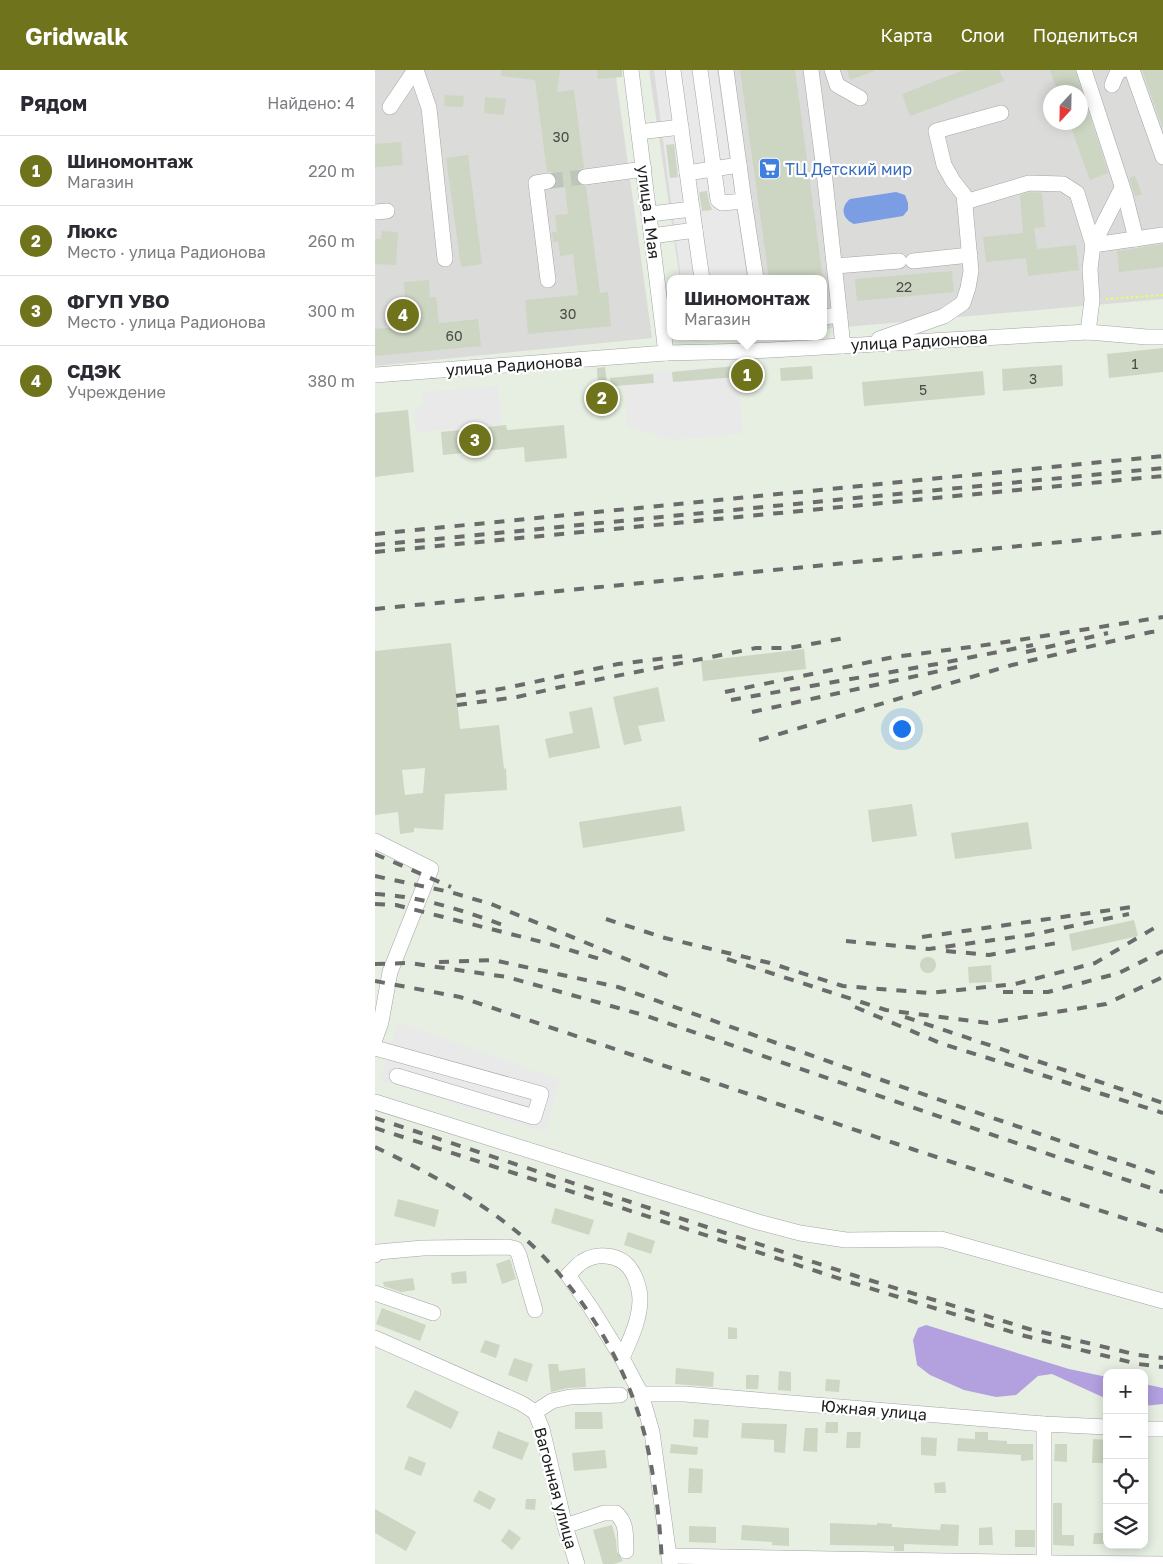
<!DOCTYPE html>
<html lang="ru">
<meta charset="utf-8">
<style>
:root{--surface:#fff;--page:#f2f2f3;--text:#2b2b33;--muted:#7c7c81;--line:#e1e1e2;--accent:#6e731c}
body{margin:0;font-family:"Golos Text",sans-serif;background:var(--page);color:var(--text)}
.controls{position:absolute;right:15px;bottom:15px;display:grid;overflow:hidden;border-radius:10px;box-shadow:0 2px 12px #0003}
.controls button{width:45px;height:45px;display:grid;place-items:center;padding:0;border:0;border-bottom:1px solid var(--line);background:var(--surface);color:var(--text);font:25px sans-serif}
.compass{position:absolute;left:668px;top:15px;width:45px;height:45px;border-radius:50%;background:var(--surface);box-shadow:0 2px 12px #0003;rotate:202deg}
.you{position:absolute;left:526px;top:658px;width:18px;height:18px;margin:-12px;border:4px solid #fff;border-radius:50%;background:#1a73e8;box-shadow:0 0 0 8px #1a73e833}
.badge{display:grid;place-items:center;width:32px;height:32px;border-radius:50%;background:var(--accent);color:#fff;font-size:16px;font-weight:700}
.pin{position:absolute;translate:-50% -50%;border:2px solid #fff;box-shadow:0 1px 5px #0006}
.popup{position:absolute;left:292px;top:205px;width:160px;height:65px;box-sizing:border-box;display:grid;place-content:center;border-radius:10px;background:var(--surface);filter:drop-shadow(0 1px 4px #0005);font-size:16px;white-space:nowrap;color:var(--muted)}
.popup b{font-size:19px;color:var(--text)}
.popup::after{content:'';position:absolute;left:50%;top:100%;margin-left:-10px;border:10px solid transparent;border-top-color:var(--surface)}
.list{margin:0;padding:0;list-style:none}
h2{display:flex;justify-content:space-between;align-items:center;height:65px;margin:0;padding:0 20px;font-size:21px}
h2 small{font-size:16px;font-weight:400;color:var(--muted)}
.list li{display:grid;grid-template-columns:32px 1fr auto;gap:15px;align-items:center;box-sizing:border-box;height:70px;padding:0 20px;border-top:1px solid var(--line)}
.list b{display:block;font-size:19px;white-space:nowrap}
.list p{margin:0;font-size:16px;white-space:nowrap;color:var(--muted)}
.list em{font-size:16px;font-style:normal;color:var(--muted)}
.icon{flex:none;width:28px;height:28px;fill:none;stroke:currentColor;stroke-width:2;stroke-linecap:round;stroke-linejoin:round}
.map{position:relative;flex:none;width:788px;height:1494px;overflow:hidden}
header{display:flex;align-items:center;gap:30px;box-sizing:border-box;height:70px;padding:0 25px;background:var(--accent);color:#fff}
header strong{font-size:24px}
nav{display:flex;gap:28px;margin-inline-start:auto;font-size:18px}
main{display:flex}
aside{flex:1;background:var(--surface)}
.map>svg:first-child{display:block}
.residential{fill:#dbdbda;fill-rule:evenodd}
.pitch{fill:#7b9de3}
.parking{fill:#e9e9e9}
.water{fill:#b2a0df}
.building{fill:#ccd6c2;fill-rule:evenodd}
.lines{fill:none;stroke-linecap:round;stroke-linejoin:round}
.minor-tunnel{stroke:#bec5bb;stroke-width:15;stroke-dasharray:15 8;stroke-linecap:butt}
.minor-casing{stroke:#a4a4a4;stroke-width:16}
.path{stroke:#e6ff63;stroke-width:2;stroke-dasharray:2.5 2.5;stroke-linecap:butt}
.minor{stroke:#fff;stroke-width:15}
.rail{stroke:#6b6b6b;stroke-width:4;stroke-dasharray:10 10;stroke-linecap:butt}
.labels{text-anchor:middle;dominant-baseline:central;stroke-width:4.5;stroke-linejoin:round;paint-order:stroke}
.number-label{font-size:14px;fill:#494b46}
.shop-label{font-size:16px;fill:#366cbe;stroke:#fff;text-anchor:start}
.street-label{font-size:16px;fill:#1d1d1d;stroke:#fff}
</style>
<header>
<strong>Gridwalk</strong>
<nav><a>Карта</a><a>Слои</a><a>Поделиться</a></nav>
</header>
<main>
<aside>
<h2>Рядом<small>Найдено: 4</small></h2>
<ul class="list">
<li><span class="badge">1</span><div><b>Шиномонтаж</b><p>Магазин</p></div><em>220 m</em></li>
<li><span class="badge">2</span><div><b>Люкс</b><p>Место · улица Радионова</p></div><em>260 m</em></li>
<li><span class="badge">3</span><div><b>ФГУП УВО</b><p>Место · улица Радионова</p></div><em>300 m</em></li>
<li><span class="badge">4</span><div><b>СДЭК</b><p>Учреждение</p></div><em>380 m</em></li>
</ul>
</aside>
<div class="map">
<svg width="788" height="1494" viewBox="0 0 788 1494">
<rect width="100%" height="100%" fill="#e6efe2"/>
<g class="residential">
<polygon points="0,0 240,0 277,268 0,296"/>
<path d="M274,0H788V229L448,259V209H305ZM676,22H706V52H676Z"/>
<polygon points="314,266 366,266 318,271"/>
</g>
<path class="pitch" d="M521,122L530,125L533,133V140L528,146L479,154C467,149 465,137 475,129Z"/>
<g class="parking">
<polygon points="279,0 342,0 372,209 306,209"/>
<polygon points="362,295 368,363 297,370 252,356 249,305"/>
<polygon points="123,316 126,355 41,362 39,337 48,336 47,322"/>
<polygon points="23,952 185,1010 170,1062 5,1010"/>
</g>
<g class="water">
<polygon points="551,1255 694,1299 732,1307 732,1329 677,1304 663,1306 641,1325 621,1327 589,1320 555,1305 542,1295 538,1270 543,1258"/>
<polygon points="769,1314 788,1318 788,1334 769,1336"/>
</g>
<g class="building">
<polygon points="126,0 185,0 182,22 199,20 209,98 205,99 202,103 201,109 206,115 211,116 225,223 233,222 236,256 153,264 150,230 203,225 201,209 198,184 185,186 183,171 178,172 177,162 182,162 180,145 193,144 190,117 178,119 182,115 182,109 177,102 172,102 160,10 126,6"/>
<polygon points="222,0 247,0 247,7 223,9"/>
<polygon points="365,0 420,0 448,209 394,209"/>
<polygon points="472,0 499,0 499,1 475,10"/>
<polygon points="589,0 624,0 629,11 535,46 527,24"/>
<polygon points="675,0 700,0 733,103 715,110 694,52 706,52 706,22 683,22"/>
<polygon points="767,0 788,0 788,59"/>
<polygon points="70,25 89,26 88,37 69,36"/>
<polygon points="110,27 131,29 129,45 109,43"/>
<polygon points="26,72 28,95 0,97 0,74"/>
<polygon points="299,74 303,107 295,108 291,75"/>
<polygon points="93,85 107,194 86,197 71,88"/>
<polygon points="760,106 767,124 760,126 754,108"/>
<polygon points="332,121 334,132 337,140 327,141 324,122"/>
<polygon points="655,122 667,123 670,157 659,158 662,179 701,175 704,200 653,206 651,188 611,192 608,167 648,163 645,125"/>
<polygon points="7,161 23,162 21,195 0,194 0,169 6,169"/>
<polygon points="788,174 788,197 744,202 742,181"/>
<polygon points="577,201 579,222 482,231 480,209"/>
<polygon points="54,210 55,227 61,227 64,253 103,249 106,276 0,286 0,259 23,257 22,241 31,240 29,212"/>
<polygon points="788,278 788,302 734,308 732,284"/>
<polygon points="687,295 688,316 628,321 627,299"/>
<polygon points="361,296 362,307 298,312 297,302"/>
<polygon points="437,296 438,309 406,311 405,298"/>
<polygon points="230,297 232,314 236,313 235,308 278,304 279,313 239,316 241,341 216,343 213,316 223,315 222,298"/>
<polygon points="608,301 610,325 489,336 487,312"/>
<polygon points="33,340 39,402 0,407 0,343"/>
<polygon points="131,355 132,360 189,355 192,388 150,392 149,377 68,385 66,362"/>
<path d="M76,573L85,659L124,655L129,699L131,698L132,720L70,724L68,760L39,758V762L25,764L23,742L0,745V581ZM50,698L48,723L30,725L27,700Z"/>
<polygon points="429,579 431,599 328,611 326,591"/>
<polygon points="283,617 290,651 263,656 267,671 249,675 238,627"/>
<polygon points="217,637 225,678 174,688 170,669 198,663 194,642"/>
<polygon points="537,734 542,766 497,772 493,740"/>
<polygon points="306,736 310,761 208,778 204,752"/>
<polygon points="653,752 657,779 580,789 576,763"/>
<polygon points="759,850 763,866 697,881 694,864"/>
<circle cx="553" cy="895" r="8"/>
<polygon points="616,895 617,912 594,913 593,897"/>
<polygon points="23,1129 64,1140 60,1157 19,1146"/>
<polygon points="180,1138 219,1150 214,1165 176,1153"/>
<polygon points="253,1162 280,1171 276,1184 249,1175"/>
<polygon points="135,1189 141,1209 127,1214 121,1194"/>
<polygon points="91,1201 92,1213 77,1214 76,1203"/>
<polygon points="38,1208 40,1220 26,1222 9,1216 8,1212"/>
<polygon points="7,1238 51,1255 45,1271 1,1254"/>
<polygon points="353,1257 362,1258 362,1269 353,1269"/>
<polygon points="110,1270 125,1275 121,1288 105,1282"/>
<polygon points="139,1288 158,1294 152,1312 133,1305"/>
<polygon points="173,1294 183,1294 184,1301 210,1298 211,1317 193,1318 176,1322"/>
<polygon points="301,1298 339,1302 338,1317 300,1314"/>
<polygon points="404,1301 416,1302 416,1321 403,1320"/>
<polygon points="371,1305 384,1305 383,1319 371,1319"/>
<polygon points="451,1309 465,1310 464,1322 450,1321"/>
<polygon points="40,1320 84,1342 76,1359 31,1337"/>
<polygon points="200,1342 227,1342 228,1359 200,1359"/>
<polygon points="319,1349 334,1350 333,1368 318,1367"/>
<polygon points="451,1352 463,1352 463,1363 450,1363"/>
<polygon points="367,1353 412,1354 410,1383 399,1382 399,1370 366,1368"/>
<polygon points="430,1358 443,1358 442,1382 428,1381"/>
<polygon points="123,1361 154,1373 147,1390 117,1378"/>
<polygon points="472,1362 486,1362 485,1378 471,1378"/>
<polygon points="600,1362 613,1362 613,1370 632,1371 632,1374 658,1374 658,1390 646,1391 646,1385 582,1381 583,1368 600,1369"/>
<polygon points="546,1367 562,1368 561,1386 546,1385"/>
<polygon points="718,1369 732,1370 732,1393 717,1393"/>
<polygon points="296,1374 323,1377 322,1385 295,1383"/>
<polygon points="680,1374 692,1374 692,1392 679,1391"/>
<polygon points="230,1380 232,1398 199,1401 197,1383"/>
<polygon points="34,1386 51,1393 46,1406 29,1399"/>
<polygon points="314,1398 328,1399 327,1423 313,1423"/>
<polygon points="570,1412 571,1423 560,1423 559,1413"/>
<polygon points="104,1420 121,1429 115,1440 98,1431"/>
<polygon points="151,1429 161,1429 160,1440 150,1439"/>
<polygon points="678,1433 687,1433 687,1465 699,1465 699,1476 678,1475"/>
<polygon points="0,1439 41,1462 31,1481 0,1463"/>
<polygon points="455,1453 502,1455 502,1453 517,1454 517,1457 565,1460 566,1454 584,1455 583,1476 529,1474 529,1481 519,1481 519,1476 455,1475"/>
<polygon points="237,1455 241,1470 242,1482 248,1491 239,1494 228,1494 218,1460"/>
<polygon points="367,1455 414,1458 414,1476 397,1475 397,1472 366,1470"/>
<polygon points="314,1456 341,1457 341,1473 314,1472"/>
<polygon points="617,1457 618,1475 604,1475 604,1458"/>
<polygon points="134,1459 146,1468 137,1480 126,1471"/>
<rect x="640" y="1460" width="20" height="17"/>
<polygon points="719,1463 732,1463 732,1474 718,1474"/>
</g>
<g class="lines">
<polyline class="minor-tunnel" points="173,111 210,107"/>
<defs>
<g id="minor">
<polyline points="41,0 54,38 70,189"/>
<polyline points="256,0 291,283"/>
<polyline points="298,0 320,160"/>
<polyline points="325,0 343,130 347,133 369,131 351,0"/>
<polyline points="436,0 448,92 468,276"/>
<polyline points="457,0 462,15 485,28"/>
<polyline points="709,0 750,125 761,169"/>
<polyline points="757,0 788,87"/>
<polyline points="737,15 743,1 748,0"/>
<polyline points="15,37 40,0"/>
<polyline points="264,62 306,57"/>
<polyline points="312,103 364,95"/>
<polyline points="210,107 269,99"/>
<polyline points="173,111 161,113 173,210"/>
<polyline points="369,131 381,209"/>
<polyline points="590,132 654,113 688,114 702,123 718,175"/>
<polyline points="0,142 12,141"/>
<polyline points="275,144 317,139"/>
<polyline points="277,166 320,160 327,209"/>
<polyline points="718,175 747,118"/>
<polyline points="538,191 595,185"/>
<polyline points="460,196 524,191"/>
<polyline points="448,247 465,245"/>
<polyline points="713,262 717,230 715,199 718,175 788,165"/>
<polyline points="504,269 569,246 588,233 593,218 596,201 589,125 578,111 569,95 561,61 626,43"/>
<polyline points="0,305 291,283 377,281 713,262 772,267 788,267"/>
<polyline points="0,771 56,799 15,902 6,952 0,969"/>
<polyline points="0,978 166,1024 159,1047 22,1006"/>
<polyline points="0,1032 383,1152 425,1163 471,1170 566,1169 788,1231"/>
<polyline points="0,1185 3,1182 48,1178 133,1177 141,1179 144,1185 160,1240"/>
<polyline points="0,1223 58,1243"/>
<polyline points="0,1268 146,1333 160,1342"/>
<path d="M247,1288C255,1270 265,1250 265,1229C265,1220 261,1207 256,1200C246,1184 222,1182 207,1192C202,1195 198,1201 193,1205L216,1238L247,1288L266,1324L277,1362L295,1494"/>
<polyline points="266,1324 310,1324 669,1354 732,1357"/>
<polyline points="160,1342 167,1359 190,1456 202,1494"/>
<polyline points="160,1342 177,1331 195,1327 245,1325"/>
<polyline points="769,1359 788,1359"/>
<path d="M190,1456L229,1443H241C253,1454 250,1466 251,1481"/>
<polyline points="295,1486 681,1493 788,1494"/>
<polyline points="669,1493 669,1354"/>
</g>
</defs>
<use href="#minor" class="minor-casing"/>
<polyline class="path" points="731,229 788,225"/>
<use href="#minor" class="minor"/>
<g class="rail">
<polyline points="0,464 788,386"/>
<polyline points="0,475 788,398"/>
<polyline points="0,482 788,406"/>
<polyline points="0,539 788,462"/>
<polyline points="651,582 733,563"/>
<polyline points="350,622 519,587 618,574 788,547"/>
<polyline points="81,626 131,618 243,594 317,585"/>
<polyline points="356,630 562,594 658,575"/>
<polyline points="82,635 142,627 181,618 381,578 414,578 475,567"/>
<polyline points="377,642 587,596"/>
<polyline points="384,670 637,595 776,562 788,561"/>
<polyline points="0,784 76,817"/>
<polyline points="0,806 75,822 116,834 295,907"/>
<path d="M0,824C45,826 91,841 133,857"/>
<polyline points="0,834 21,835 171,873 225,889"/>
<polyline points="231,849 290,868 395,893 468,916 555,923 640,914 720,893 786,854"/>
<polyline points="547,867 757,837"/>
<polyline points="471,871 554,879 655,865 754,844"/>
<polyline points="571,881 614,885 682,873"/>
<polyline points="352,889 511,940 613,953 731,934 788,907"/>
<polyline points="64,892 118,890 243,917 492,1005 788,1106"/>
<polyline points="0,894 34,893 132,907 272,946 691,1090 788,1122"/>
<polyline points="0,911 85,927 537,1079 788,1161"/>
<polyline points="628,922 673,922 744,903 788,881"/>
<polyline points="480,937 565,973 788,1043"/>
<polyline points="530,947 788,1033"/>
<polyline points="0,1048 481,1206 654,1259 763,1285 788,1288"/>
<polyline points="0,1058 478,1213 650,1266 763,1294 788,1297"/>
<path d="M0,1077C53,1102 118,1137 160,1178C212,1229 252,1296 270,1366C280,1408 285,1451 287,1494"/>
</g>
</g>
<defs>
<symbol id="supermarket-square" viewBox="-11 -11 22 22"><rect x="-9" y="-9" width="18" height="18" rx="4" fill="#3f7fe0" stroke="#fff"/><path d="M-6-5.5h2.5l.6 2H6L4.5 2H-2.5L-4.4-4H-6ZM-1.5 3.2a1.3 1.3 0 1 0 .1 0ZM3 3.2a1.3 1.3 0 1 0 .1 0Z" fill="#fff"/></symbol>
</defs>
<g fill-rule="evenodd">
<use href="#supermarket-square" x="382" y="86" width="25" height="25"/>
</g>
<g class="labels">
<g class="number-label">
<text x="186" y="66">30</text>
<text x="529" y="216">22</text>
<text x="193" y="243">30</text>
<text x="79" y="265">60</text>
<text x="760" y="293">1</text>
<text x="658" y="308">3</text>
<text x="548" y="319">5</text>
</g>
<g class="shop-label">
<text x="410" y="99">ТЦ Детский мир</text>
</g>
<g class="street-label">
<text transform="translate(274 142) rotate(83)">улица 1 Мая</text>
<text transform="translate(544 271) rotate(-3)">улица Радионова</text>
<text transform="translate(139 295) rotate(-4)">улица Радионова</text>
<text transform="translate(499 1340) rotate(5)">Южная улица</text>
<text transform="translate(181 1418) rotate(75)">Вагонная улица</text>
</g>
</g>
</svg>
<div class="controls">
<button>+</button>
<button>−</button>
<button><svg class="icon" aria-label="locate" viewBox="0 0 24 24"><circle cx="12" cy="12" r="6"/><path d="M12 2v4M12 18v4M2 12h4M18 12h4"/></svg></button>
<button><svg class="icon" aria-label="layers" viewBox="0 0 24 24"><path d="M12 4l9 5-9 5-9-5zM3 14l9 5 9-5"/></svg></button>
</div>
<svg class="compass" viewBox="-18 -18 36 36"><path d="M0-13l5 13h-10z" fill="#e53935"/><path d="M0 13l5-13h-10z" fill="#7c7c81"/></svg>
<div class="you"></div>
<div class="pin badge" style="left:372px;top:305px">1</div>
<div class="popup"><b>Шиномонтаж</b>Магазин</div>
<div class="pin badge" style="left:227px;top:328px">2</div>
<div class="pin badge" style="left:100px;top:370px">3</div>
<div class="pin badge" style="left:28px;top:245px">4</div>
</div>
</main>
